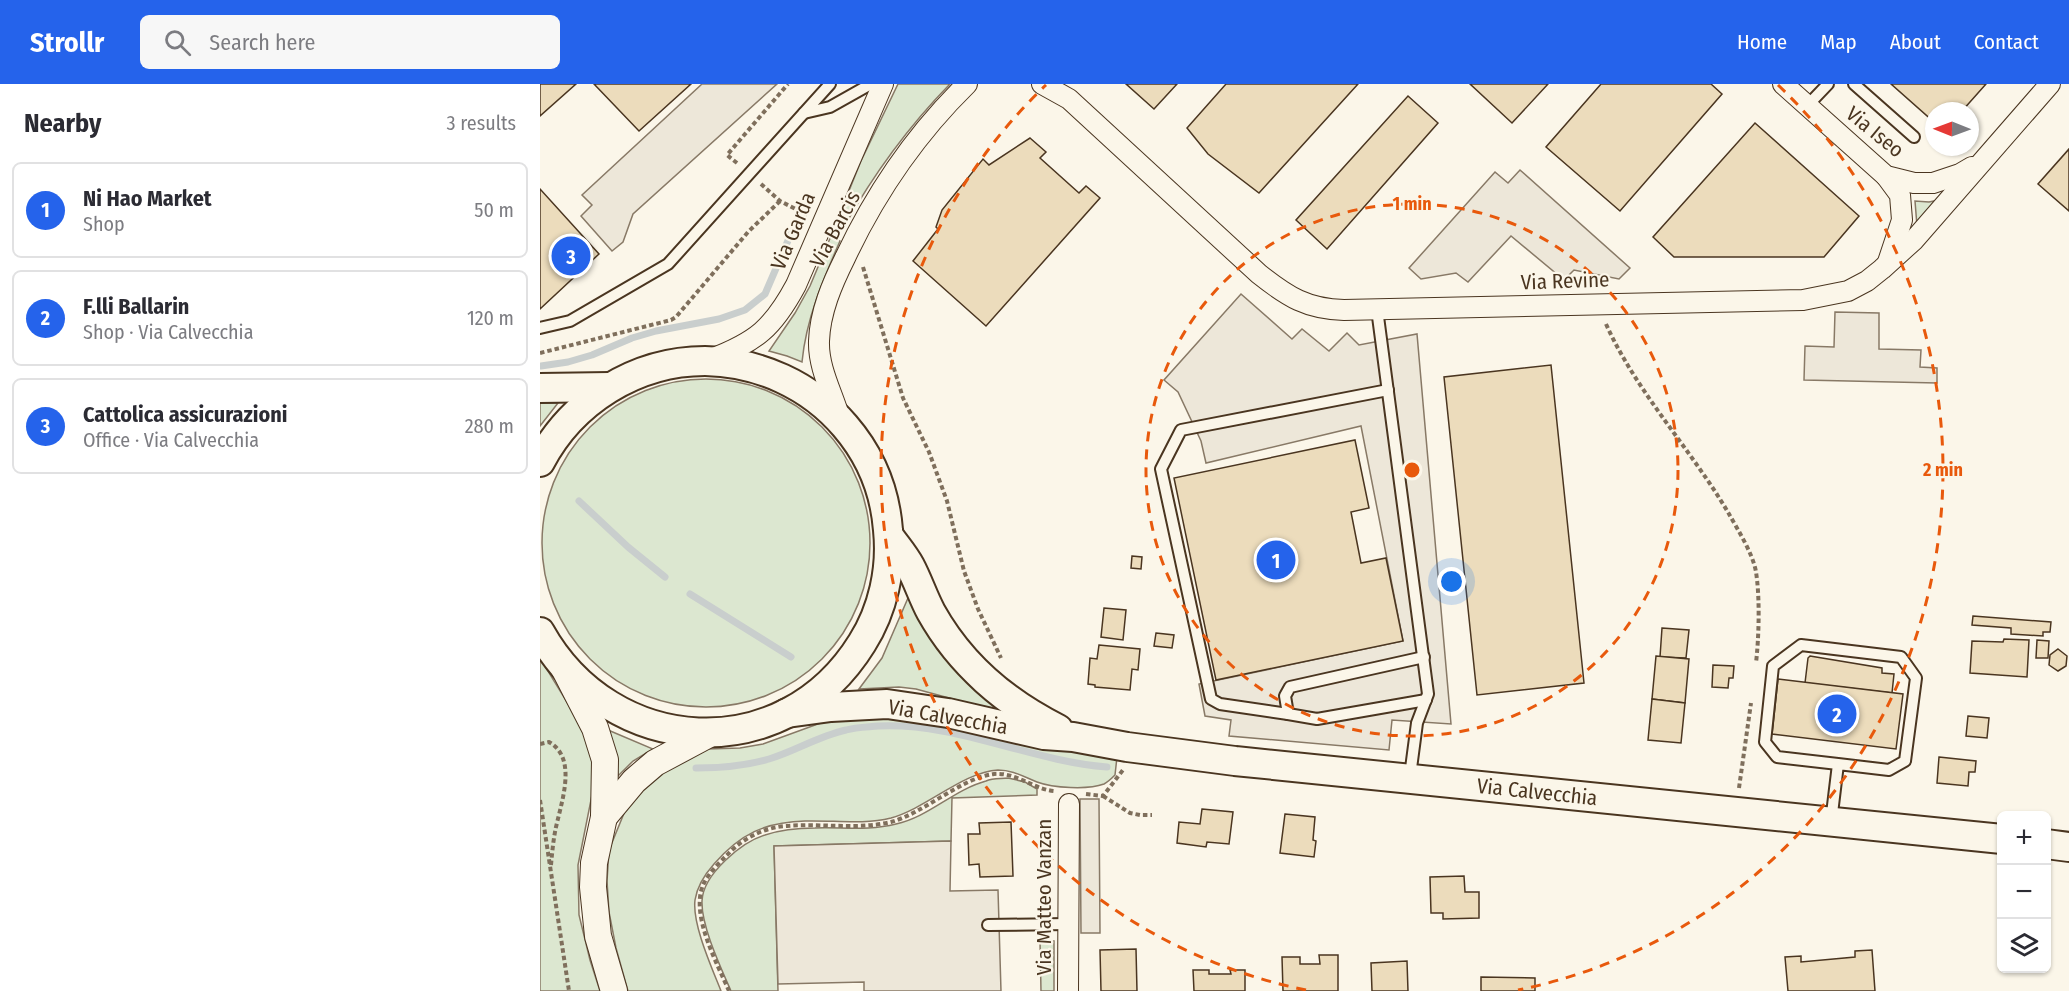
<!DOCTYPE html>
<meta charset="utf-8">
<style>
:root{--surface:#fff;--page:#f7f7f7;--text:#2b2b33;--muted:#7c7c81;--line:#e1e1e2;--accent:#2563eb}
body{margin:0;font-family:"Fira Sans Condensed",sans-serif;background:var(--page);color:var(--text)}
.controls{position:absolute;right:18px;bottom:18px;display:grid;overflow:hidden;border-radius:9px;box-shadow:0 2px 4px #0004}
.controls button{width:54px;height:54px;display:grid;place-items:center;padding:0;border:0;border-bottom:2px solid var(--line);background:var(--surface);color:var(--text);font:30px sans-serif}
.compass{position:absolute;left:1385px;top:18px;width:54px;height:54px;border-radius:50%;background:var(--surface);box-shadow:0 2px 4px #0004;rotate:271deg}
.you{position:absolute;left:912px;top:498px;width:21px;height:21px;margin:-15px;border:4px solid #fff;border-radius:50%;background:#1a73e8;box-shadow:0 0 0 9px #1a73e833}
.badge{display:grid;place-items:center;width:39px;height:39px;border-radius:50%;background:var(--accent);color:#fff;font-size:20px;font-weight:700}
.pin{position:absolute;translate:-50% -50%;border:3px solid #fff;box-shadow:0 2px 6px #0006}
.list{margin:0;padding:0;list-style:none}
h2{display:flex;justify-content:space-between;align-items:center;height:78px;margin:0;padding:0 24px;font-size:26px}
h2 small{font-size:20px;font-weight:400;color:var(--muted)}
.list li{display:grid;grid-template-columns:39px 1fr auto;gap:18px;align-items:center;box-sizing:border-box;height:96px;margin:0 12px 12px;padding:0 12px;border:2px solid var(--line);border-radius:9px}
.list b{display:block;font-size:22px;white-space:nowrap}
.list p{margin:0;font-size:20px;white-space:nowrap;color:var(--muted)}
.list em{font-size:20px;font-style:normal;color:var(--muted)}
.icon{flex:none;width:33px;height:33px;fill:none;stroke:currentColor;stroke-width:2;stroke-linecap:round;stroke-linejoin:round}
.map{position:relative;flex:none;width:1529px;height:907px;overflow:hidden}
header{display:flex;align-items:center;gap:36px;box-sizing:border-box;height:84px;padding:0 30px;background:var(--accent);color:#fff}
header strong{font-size:28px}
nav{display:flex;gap:33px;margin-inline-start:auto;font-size:21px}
.search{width:420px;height:54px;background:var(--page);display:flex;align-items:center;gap:15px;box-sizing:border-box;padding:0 21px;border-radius:9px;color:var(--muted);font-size:22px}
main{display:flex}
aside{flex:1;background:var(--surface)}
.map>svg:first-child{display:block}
.green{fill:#dce7d0;stroke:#887966;stroke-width:1.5}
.parking{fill:#ede7d9;stroke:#887966;stroke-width:1.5}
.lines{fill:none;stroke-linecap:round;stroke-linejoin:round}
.stream{stroke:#c9cecd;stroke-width:7}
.building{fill:#ecdcbc;stroke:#4a3520;stroke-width:1.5}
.service-casing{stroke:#4a3520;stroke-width:14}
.minor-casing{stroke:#4a3520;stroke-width:22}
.tertiary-casing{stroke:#4a3520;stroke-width:28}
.secondary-casing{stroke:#4a3520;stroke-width:32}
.path{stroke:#7f6f5c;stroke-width:4;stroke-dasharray:4.5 3;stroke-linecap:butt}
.service{stroke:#fbf6e9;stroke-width:10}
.minor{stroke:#fbf6e9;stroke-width:20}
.tertiary{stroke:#fbf6e9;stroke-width:26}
.secondary{stroke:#fbf6e9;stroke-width:28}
.ring{fill:none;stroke:#e8590c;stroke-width:3;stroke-dasharray:10 8}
.labels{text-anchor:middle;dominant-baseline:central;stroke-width:4.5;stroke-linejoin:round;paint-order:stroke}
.street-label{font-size:21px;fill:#4a3520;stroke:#fbf6e9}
.centre{fill:#e8590c;stroke:#fbf6e9;stroke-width:3}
.ring-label{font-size:18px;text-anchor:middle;font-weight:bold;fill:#e8590c;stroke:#fbf6e9;stroke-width:4.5;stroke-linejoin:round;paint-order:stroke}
</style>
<header>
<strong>Strollr</strong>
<div class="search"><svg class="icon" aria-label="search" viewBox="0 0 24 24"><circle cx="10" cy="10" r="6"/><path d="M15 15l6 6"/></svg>Search here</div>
<nav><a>Home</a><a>Map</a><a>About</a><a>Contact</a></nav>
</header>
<main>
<aside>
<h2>Nearby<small>3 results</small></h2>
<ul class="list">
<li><span class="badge">1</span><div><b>Ni Hao Market</b><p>Shop</p></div><em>50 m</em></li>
<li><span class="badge">2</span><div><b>F.lli Ballarin</b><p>Shop · Via Calvecchia</p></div><em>120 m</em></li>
<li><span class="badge">3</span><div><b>Cattolica assicurazioni</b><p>Office · Via Calvecchia</p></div><em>280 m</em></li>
</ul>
</aside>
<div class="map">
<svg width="1529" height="907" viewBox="0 0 1529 907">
<rect width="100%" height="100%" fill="#fbf6e9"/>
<g class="green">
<path d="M358,0H410C368,43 333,91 304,143L296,139L321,77Z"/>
<polygon points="1399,116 1377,142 1375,117 1389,118"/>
<path d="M291,152L300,157C283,196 266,235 262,278L247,272L229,267L255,229L270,202Z"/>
<circle cx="166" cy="459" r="164"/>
<polygon points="0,319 18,319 0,342"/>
<polygon points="368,514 425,594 440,611 464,629 376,605 359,603 319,605 342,574"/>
<polygon points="0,574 38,636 53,669 54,701 38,781 39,831 50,876 60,907 0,907"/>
<path d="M343,627L577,673L575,691C572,694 568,698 564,700C548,706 513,704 497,698C484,693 473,686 458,686C423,688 387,724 351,734C322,741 294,736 265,737C225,738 200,750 174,780C166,789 157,803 155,816C152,840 172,884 181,907H88L76,864L69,828L67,797L69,766L87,722L125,683L167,665L200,664L223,660L297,633Z"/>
<polygon points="68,646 113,665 93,677 78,692 76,675"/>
<path d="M468,694L485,698L497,705V711L412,714L411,757L234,762L238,907H191C181,884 161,842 162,817C163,790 202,758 225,751C240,746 259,744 275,744C302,743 329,747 356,740C389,733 413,706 446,697C453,694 461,695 468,694Z"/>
<polygon points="514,857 514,907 501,907 500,857"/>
</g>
<g class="parking">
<polygon points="162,0 237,0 93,130 83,158 72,167 41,132 52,121 42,111"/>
<polygon points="980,86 1090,184 1079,195 1034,186 1024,196 971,152 928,198 916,189 881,195 869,184 955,88 968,99"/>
<polygon points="701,210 752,255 762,245 789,267 807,249 819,261 877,250 911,640 852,636 849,666 689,652 691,636 665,632 659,600 863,557 821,342 666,379 661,357 638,308 624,296"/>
<polygon points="1295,228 1339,229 1339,265 1381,266 1380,283 1397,284 1397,299 1264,296 1265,262 1294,263"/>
<polygon points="540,715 559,715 560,849 541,849"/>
<polygon points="411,757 410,807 458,806 461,907 324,907 324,898 238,900 234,762"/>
</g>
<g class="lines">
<g class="stream">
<polyline points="1,282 28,278 52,271 92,254 116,247 179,235 205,226 225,210 256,138"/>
<polyline points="39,417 88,463 125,493"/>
<polyline points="150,510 251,573"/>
<path d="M156,684C180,684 206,682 229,675C255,667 279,652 306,646C316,643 328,643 338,642C416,638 490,677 567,683"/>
</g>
</g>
<g class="building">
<polygon points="0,0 36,0 0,32"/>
<polygon points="54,0 151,0 99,47"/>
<polygon points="586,0 637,0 614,25"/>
<polygon points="686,0 818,0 719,109 668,70 647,44"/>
<polygon points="930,0 1008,0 972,39"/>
<polygon points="1061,0 1171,0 1182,10 1080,127 1006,63"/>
<polygon points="1351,0 1446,0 1422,27 1394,27 1394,38"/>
<polygon points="868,12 898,39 787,165 756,136"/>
<polygon points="1215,39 1319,132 1284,173 1134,173 1113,153"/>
<polygon points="490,54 506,68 500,74 539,109 546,102 560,114 446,242 373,177 398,145 396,143 402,126 443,75 449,81"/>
<polygon points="1529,65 1529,127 1498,100"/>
<polygon points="0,105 59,170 0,225"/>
<polygon points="1011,281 1044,599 937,611 904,293"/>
<polygon points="815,356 829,424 811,428 821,479 846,474 863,557 676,596 634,394"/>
<polygon points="592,472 602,473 601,485 591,484"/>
<polygon points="564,524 586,526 583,556 561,553"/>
<polygon points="1433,532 1511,538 1510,548 1503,548 1503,552 1471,550 1471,544 1432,541"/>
<polygon points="1122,544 1149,546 1146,574 1120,573"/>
<polygon points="616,549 634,551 632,564 614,562"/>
<polygon points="1464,555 1489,556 1487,593 1430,589 1432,557 1463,558"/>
<polygon points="1497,556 1509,557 1508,574 1496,574"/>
<polygon points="559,561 600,565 598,586 592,585 590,606 555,603 555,601 548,600 550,574 557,575"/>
<polygon points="1518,565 1527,572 1526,582 1518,587 1509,581 1510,571"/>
<polygon points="1116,572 1149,575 1145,619 1112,615"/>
<polygon points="1270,572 1342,584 1342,589 1354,590 1352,609 1265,599 1268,574"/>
<polygon points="1173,581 1194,582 1193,594 1189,594 1188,604 1172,603"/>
<polygon points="1238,595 1363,610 1356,665 1232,650"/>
<polygon points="1112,615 1145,619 1141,659 1108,656"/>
<polygon points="1428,632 1449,634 1447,654 1426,652"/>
<polygon points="1399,673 1436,677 1435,688 1429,688 1428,702 1397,699"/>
<polygon points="662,725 693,728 689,760 667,758 666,763 637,759 639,738 660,740"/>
<polygon points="745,730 775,733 773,756 776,757 774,773 740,769"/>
<polygon points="471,738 473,792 440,793 439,780 429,781 428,750 440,750 439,739"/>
<polygon points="924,792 925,808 939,808 939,834 903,835 903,829 891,829 890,793"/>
<polygon points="596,865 597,907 561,907 560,866"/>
<polygon points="1332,866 1335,907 1248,907 1245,873 1261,872 1261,878 1315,873 1315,867"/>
<polygon points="779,871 798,871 798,907 743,907 742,873 760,873 760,880 780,880"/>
<polygon points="867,877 868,907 832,907 831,879"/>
<polygon points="653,886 669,886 669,890 691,890 690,886 705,886 705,907 654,907"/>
<polygon points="941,893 995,894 995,907 941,907"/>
</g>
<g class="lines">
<defs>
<g id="service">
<polyline points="1314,0 1374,53"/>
<polyline points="1267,22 1288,0"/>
<polyline points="264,29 290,23 331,0"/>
<polyline points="837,225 888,610 877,639 870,692"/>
<polyline points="0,244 30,237 128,180 290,0"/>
<polyline points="884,573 750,603 745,612 748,630 777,635 886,616"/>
<polyline points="748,630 680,620 671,615 621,385 641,346 848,306"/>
<polyline points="1291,738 1298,680 1349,686 1365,677 1376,594 1361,573 1261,561 1233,582 1225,658 1237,673 1298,680"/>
<polyline points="448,841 528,840"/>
</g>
<g id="minor">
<path d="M502,0L529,15L719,190C748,213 767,225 804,226L1263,216L1308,207L1327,197L1342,185L1374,156L1510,0"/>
<polyline points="1243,0 1346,92 1374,99 1393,99 1420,90 1432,83"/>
<polyline points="1346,92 1360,111 1362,136 1348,178"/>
<path d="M171,275C216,258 233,244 256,201L343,0"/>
<path d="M300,335C293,310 278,284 279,257C280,228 292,200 305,174C335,110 376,50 427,0"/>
<polyline points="528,907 529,720"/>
</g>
<g id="tertiary">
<polyline points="24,584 55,644 65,676 64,733 54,779 53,803 58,852 74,907"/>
<polyline points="64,733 94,697 115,679 173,648"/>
</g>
<g id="secondary">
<polyline points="0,304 70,303"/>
<path d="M0,378C32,317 96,277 165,277C219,278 270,301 305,342C330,371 345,407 348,446C352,485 343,526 322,559C244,685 71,675 0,548"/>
<path d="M349,452C356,462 364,471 370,482C378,497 383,513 391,528C420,580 466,619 518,645"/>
<polyline points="247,629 291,623 347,620 408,629 504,651 533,653 587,663 695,677 1462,755"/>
<polyline points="1506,760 1529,763"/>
</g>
</defs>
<use href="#service" class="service-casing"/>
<use href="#minor" class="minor-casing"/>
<use href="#tertiary" class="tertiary-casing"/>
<use href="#secondary" class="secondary-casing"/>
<g class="path">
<polyline points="197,79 187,71 248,0"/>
<polyline points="221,100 240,117 267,131"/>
<polyline points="323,183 363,314 389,368 407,417 424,487 438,525 461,574"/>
<path d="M1066,240C1097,309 1151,365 1189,430C1198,446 1213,470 1216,488C1220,513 1219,553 1216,579"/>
<polyline points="0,269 131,236 136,233 208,148 240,117"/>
<path d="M0,660L9,658C39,675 20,721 15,748C13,759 12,770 11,781"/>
<polyline points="1199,704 1211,619"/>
<polyline points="546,710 563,712 583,686"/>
<polyline points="563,712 590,729 600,731 612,731"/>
<polyline points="0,716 29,907"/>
<path d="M189,907C177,879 149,829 164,799C169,789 179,779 187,771C202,755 224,743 247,742C281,739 317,746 351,738C384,729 421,694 454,690C476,688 493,705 514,707"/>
</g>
<use href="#service" class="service"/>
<use href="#minor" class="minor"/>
<use href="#tertiary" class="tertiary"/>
<use href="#secondary" class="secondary"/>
</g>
<g class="ring">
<circle cx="872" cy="386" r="266"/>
<path d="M766 906A531 531 0 0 1 506 1M1238 1A531 531 0 0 1 978 906"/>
</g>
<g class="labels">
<g class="street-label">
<text transform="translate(1335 48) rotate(39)">Via Iseo</text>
<text transform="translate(295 145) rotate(-62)">Via Barcis</text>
<text transform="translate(253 147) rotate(-67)">Via Garda</text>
<text transform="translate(1025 197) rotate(-2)">Via Revine</text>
<text transform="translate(408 633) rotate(10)">Via Calvecchia</text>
<text transform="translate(997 708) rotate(6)">Via Calvecchia</text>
<text transform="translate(504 813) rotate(-90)">Via Matteo Vanzan</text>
</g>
</g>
<circle cx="872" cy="386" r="9" class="centre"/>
<g class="ring-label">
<text x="872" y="126">1 min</text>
<text x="1403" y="392">2 min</text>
</g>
</svg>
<div class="controls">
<button>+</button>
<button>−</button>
<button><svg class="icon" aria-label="layers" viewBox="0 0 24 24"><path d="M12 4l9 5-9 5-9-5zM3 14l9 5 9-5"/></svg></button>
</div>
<svg class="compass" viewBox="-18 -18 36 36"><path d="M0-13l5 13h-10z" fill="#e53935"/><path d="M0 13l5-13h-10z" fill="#7c7c81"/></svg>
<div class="you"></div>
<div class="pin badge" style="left:736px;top:476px">1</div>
<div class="pin badge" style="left:1297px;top:630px">2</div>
<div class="pin badge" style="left:31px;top:172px">3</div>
</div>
</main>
